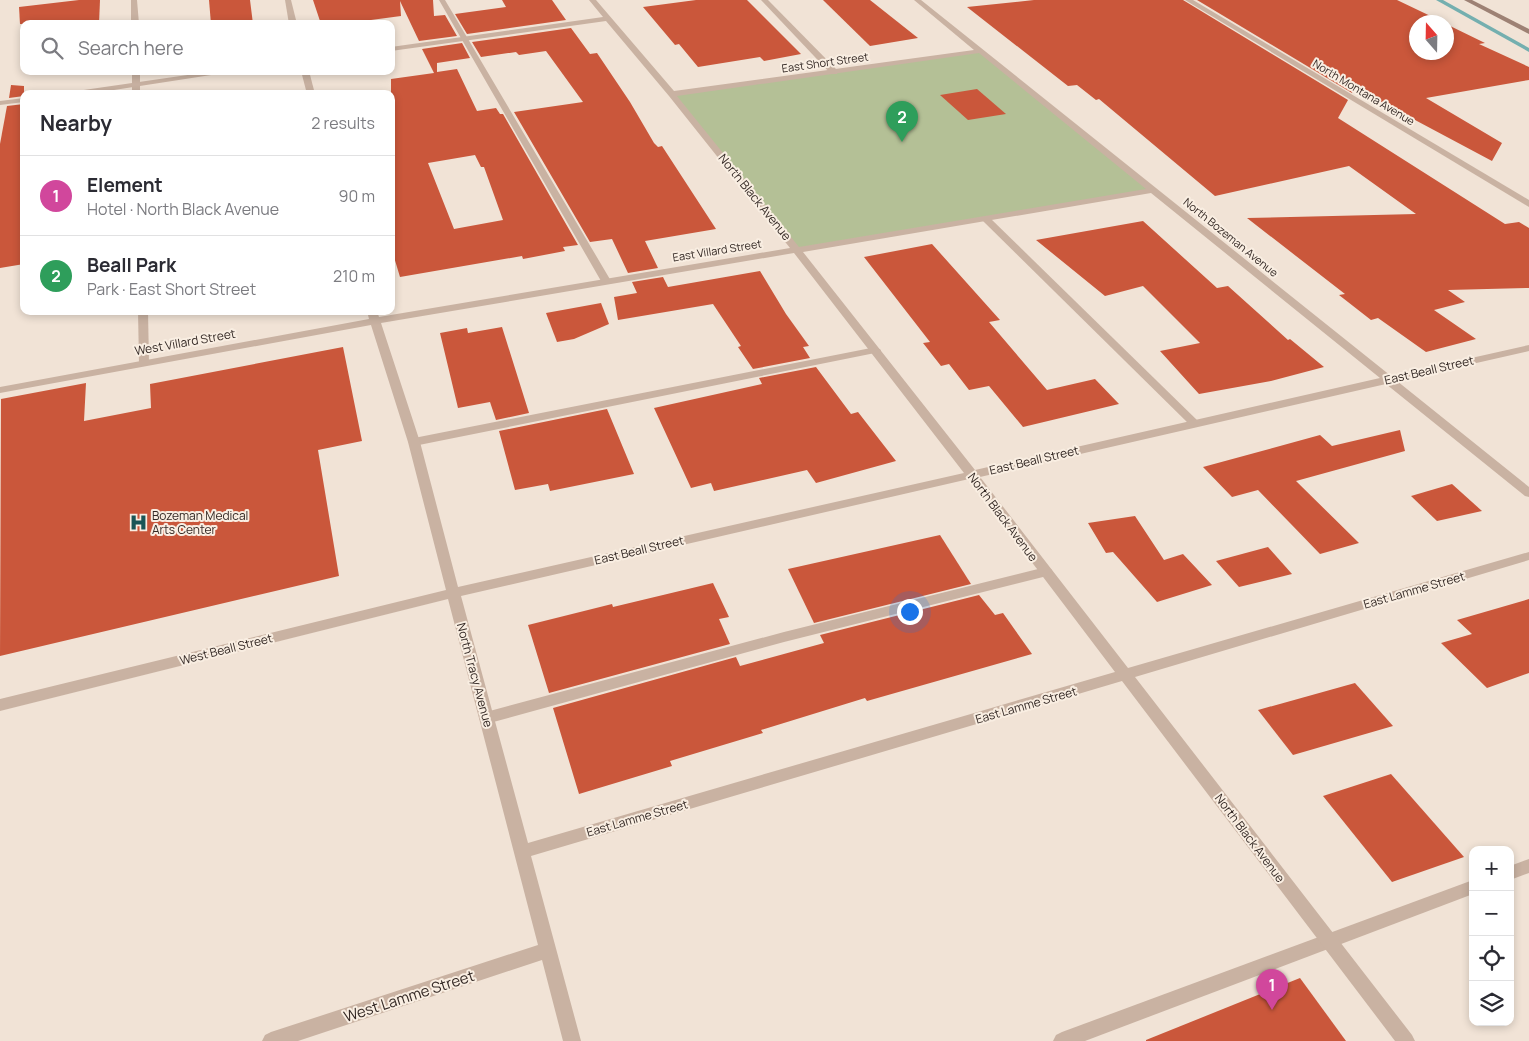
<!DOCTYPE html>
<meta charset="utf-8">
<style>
:root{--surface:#fff;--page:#f2f2f3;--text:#2b2b33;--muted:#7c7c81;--line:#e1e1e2;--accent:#7c3aed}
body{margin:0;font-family:Manrope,sans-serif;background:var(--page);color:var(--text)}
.controls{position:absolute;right:15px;bottom:15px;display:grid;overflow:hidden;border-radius:10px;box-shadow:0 2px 8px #0003}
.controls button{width:45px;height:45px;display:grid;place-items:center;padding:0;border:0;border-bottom:1px solid var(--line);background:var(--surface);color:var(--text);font:25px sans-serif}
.compass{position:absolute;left:1409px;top:15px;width:45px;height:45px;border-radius:50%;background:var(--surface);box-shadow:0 2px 8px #0003;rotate:340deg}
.you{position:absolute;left:909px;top:611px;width:18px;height:18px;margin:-12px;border:4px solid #fff;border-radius:50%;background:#1a73e8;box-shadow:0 0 0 8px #1a73e833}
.badge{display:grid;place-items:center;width:32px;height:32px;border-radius:50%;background:var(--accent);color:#fff;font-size:16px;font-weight:700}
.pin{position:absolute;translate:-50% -41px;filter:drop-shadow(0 1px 2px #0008)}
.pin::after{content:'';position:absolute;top:26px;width:18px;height:15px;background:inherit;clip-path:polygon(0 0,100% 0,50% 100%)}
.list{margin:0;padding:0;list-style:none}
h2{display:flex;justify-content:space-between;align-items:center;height:65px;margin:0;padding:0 20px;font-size:21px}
h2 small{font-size:16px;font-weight:400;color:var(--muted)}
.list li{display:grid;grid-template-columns:32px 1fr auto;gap:15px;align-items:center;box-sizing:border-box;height:80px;padding:0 20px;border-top:1px solid var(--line)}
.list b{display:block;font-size:19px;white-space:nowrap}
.list p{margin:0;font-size:16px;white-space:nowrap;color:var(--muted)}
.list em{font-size:16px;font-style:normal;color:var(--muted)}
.icon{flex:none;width:28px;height:28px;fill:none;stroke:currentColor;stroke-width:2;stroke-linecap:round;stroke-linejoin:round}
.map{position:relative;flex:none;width:1529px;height:1041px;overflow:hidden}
.search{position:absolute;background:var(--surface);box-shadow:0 2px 8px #0003;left:20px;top:20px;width:375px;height:55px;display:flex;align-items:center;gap:12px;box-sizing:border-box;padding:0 18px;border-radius:10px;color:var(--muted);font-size:19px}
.panel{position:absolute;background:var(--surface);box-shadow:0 2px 8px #0003;left:20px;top:90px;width:375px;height:225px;border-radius:10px}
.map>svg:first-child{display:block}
.green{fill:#b4c096}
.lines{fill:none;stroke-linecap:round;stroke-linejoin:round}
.stream{fill:#74afaf;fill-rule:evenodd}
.building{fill:#ca573b;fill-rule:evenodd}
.lane{fill:#c9b2a2;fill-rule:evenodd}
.street{fill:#c9b2a2;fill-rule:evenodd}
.secondary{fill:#9d8174;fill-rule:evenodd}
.labels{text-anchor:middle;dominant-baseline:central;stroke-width:4;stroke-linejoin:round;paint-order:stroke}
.far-street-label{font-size:11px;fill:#342925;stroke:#f9eee2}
.street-label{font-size:12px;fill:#342925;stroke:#f9eee2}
.poi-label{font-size:12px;fill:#342925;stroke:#f9eee2;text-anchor:start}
.near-street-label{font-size:15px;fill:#342925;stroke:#f9eee2}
</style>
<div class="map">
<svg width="1529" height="1041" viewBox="0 0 1529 1041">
<rect width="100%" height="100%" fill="#f1e3d6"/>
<polygon class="green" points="980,51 1153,190 796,250 672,94"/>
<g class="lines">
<polygon class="stream" points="1436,0 1443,0 1529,48 1529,52"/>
</g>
<g class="building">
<polygon points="79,0 100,0 99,24 20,24 19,7"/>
<polygon points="209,0 250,0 253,24 211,24"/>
<polygon points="313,0 433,0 434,16 445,15 457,36 419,41 400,1 401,16 341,24 321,24"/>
<polygon points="502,0 552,0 566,20 467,34 455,14 506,7"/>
<polygon points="696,0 747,0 801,54 764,61 760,57 698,67 679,44 675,45 643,7"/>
<polygon points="823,0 870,0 918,38 870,46"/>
<polygon points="1034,0 1183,0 1348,100 1338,118 1505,224 1519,222 1529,228 1529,288 1448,290 1465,302 1434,310 1476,339 1426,352 1378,318 1371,320 1339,295 1345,294 1247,218 1416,214 1349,166 1215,196 1099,99 1096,100 1077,85 1068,86 967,7"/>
<polygon points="1197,0 1397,0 1443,22 1416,22 1416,52 1446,52 1446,24 1485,43 1479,44 1529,67 1529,80 1426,98 1502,143 1492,161 1355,88 1352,93"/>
<polygon points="571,28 590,54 597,53 630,102 654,143 658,147 662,146 716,229 645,241 658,268 628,273 612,239 590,242 514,112 583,102 546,51 519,55 516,52 481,57 472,42"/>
<path d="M462,43L470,58L437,63V72L457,69L477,111L496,108L500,114H503L578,245L563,247L565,251L523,259L522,256L400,277L391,247V79L434,73L422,49ZM475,155L481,167H484L503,220L454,229L428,163Z"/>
<polygon points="11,85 24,86 24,96 9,98"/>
<polygon points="977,89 1006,114 968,120 940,95"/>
<polygon points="24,104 24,264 0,268 0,144 7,106"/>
<polygon points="1143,221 1217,288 1228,286 1288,340 1290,339 1324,367 1271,381 1199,394 1160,351 1200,343 1143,286 1105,296 1036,240"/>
<polygon points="932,244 1000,320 989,322 1047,390 1095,379 1119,404 1023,427 989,386 969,390 949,364 941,366 923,343 930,342 864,257"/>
<polygon points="760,271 786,314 809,346 803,347 810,358 753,369 738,347 741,346 713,304 618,320 614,297 637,293 632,282 663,277 668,287"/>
<polygon points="601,303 609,324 574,339 557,342 546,313"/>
<polygon points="502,327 529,413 496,420 490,402 458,408 440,333 467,328 468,333"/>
<polygon points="343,347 362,441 318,450 339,576 0,656 1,399 86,383 84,421 151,408 150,384"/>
<polygon points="816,367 851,414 858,412 896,461 816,483 807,470 714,491 711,483 691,488 654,408 762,384 759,378"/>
<polygon points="607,409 634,474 550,491 548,484 515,490 499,431"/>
<polygon points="1400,430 1405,451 1296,481 1359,543 1320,554 1258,490 1232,497 1203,467 1320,435 1332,446"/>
<polygon points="1452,484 1482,511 1437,521 1411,496"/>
<polygon points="1135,516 1164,560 1183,554 1212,585 1157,602 1113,552 1106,553 1088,523"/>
<polygon points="940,535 971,584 814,623 788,569"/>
<polygon points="1268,547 1292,574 1239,587 1216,561"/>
<polygon points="713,583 729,617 719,619 730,644 549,693 528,625 612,604 613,607"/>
<polygon points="979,595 995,615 1003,613 1032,654 867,701 865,698 761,730 763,733 670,761 672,766 579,794 553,708 736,657 740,666 824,643 820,635"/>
<polygon points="1529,599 1529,673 1487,688 1441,643 1472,634 1457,620"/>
<polygon points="1355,683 1393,726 1293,755 1258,710"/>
<polygon points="1391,774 1464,857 1392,882 1323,796"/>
<polygon points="1300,978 1346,1041 1146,1041 1146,1040"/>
</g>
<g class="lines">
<g class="lane">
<polygon points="131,0 137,0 139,24 131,24"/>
<polygon points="439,0 445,0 611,281 610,283 602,283 601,281"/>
<polygon points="761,0 768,0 837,70 837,74 831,74"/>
<rect x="132" y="71" width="8" height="23"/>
<polygon points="986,216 989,217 1199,422 1201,424 1199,426 1191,426 983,221 981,219"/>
<polygon points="138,311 148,311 149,363 144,366 139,363"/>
<polygon points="876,347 881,350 880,352 414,446 408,442 414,438"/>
<polygon points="1046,567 1051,569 1053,572 1051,575 784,642 486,724 481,722 479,718 481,714 486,712 784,632"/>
<polygon points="1529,859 1529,873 1510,880 1510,866"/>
<polygon points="1473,880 1473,894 1085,1041 1053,1041 1056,1035 1062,1032"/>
</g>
<g class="street">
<polygon points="285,0 291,0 297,24 289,24"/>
<path d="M589,0H596L674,91L974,50L914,0H921L1391,376L1529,345V351L1397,381L1529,487V497L1525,496L1386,384L980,477L1128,668L1529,552V560L1135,677L1412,1035L1415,1041H1395L1122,681L531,856L581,1041H563L542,960L298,1041H262L265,1035L271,1032L538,945L448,599L0,711V699L446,590L408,442L371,325L0,393V387L369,319L367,311H377L379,317L790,248L669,96L606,21L391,51V47L603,17ZM979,53L1146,189L799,247L677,96ZM1151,193L1380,378L975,470L803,252ZM794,253L964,473L458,587L420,442L381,323ZM969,479L1115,672L528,843L461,596Z"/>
<polygon points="1185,0 1193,0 1529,200 1529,207"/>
<polygon points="215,71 237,71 88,94 66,94 70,92"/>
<polygon points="301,71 309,71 315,94 307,94"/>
<polygon points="24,98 24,102 0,105 0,101"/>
</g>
<polygon class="secondary" points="1464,0 1472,0 1529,29 1529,34"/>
</g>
<defs>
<symbol id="hospital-bare" viewBox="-9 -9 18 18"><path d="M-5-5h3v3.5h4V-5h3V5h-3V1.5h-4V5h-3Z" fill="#195556" stroke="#f9eee2" stroke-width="2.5" paint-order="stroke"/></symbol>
</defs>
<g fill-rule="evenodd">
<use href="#hospital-bare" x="126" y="510" width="25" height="25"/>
</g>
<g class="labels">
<g class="far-street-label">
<text transform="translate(825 62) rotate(-8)">East Short Street</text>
<text transform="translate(1364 92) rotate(31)">North Montana Avenue</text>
<text transform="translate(1231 237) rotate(39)">North Bozeman Avenue</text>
<text transform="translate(717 250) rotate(-9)">East Villard Street</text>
</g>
<g class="street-label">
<text transform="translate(755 197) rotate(51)">North Black Avenue</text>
<text transform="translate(185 342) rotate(-10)">West Villard Street</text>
<text transform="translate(1429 370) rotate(-13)">East Beall Street</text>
<text transform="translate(1034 460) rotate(-13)">East Beall Street</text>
<text transform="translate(1003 517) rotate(53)">North Black Avenue</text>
<text transform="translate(639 550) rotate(-13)">East Beall Street</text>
<text transform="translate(1414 590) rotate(-16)">East Lamme Street</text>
<text transform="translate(226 649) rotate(-14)">West Beall Street</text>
<text transform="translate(475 675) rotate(75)">North Tracy Avenue</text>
<text transform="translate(1026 705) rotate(-16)">East Lamme Street</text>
<text transform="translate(637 818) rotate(-16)">East Lamme Street</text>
<text transform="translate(1250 838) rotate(53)">North Black Avenue</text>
</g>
<g class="poi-label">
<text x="152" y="515">Bozeman Medical<tspan x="152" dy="14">Arts Center</tspan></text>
</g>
<g class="near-street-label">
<text transform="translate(409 996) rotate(-18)">West Lamme Street</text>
</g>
</g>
</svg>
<div class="controls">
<button>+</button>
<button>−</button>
<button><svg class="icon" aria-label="locate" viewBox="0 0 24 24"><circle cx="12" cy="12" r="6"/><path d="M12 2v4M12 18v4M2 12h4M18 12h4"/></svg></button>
<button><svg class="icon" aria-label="layers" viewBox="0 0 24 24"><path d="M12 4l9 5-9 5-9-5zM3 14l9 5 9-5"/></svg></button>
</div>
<svg class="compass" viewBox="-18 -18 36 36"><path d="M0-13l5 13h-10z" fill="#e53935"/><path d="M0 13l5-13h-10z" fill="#7c7c81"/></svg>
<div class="you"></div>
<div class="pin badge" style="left:1272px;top:1010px;background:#d1479c">1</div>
<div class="pin badge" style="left:902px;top:142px;background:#2e9e5b">2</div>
<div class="search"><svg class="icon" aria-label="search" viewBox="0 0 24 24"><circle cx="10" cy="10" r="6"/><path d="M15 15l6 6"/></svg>Search here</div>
<section class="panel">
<h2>Nearby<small>2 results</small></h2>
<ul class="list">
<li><span class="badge" style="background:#d1479c">1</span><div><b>Element</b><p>Hotel · North Black Avenue</p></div><em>90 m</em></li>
<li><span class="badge" style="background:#2e9e5b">2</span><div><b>Beall Park</b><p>Park · East Short Street</p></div><em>210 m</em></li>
</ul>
</section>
</div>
